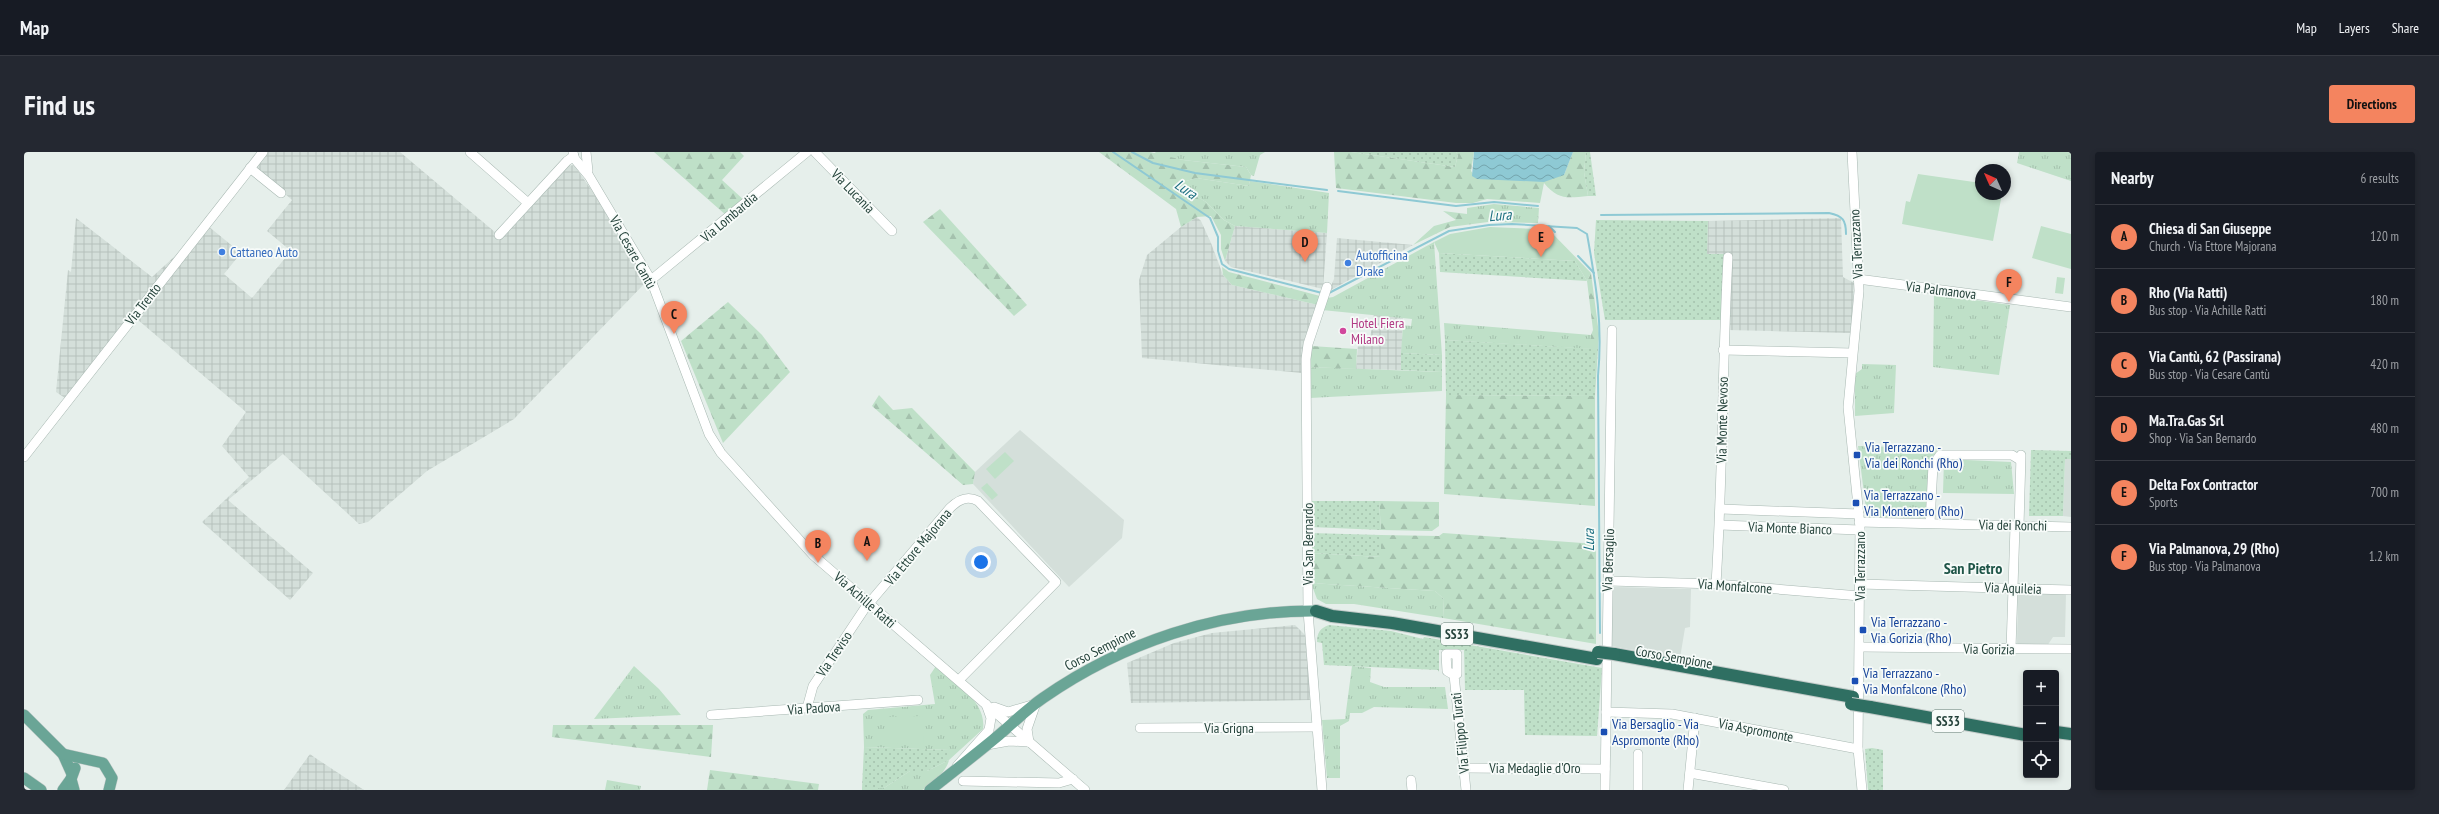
<!DOCTYPE html>
<meta charset="utf-8">
<style>
:root{--surface:#171b24;--page:#242831;--text:#f1f3f6;--muted:#9ea1a6;--line:#363941;--accent:#f4845f}
body{margin:0;font-family:"PT Sans Narrow",sans-serif;background:var(--page);color:var(--text)}
.controls{position:absolute;right:12px;bottom:12px;display:grid;overflow:hidden;border-radius:4px;box-shadow:0 2px 6px #0003}
.controls button{width:36px;height:36px;display:grid;place-items:center;padding:0;border:0;border-bottom:1px solid var(--line);background:var(--surface);color:var(--text);font:20px sans-serif}
.compass{position:absolute;left:1951px;top:12px;width:36px;height:36px;border-radius:50%;background:var(--surface);box-shadow:0 2px 6px #0003;rotate:315deg}
.you{position:absolute;left:957px;top:410px;width:14px;height:14px;margin:-10px;border:3px solid #fff;border-radius:50%;background:#1a73e8;box-shadow:0 0 0 6px #1a73e833}
.badge{display:grid;place-items:center;width:26px;height:26px;border-radius:50%;background:var(--accent);color:#111;font-size:13px;font-weight:700}
.pin{position:absolute;translate:-50% -33px;filter:drop-shadow(0 1px 2px #0008)}
.pin::after{content:'';position:absolute;top:21px;width:14px;height:12px;background:inherit;clip-path:polygon(0 0,100% 0,50% 100%)}
.list{margin:0;padding:0;list-style:none}
h2{display:flex;justify-content:space-between;align-items:center;height:52px;margin:0;padding:0 16px;font-size:17px}
h2 small{font-size:13px;font-weight:400;color:var(--muted)}
.list li{display:grid;grid-template-columns:26px 1fr auto;gap:12px;align-items:center;box-sizing:border-box;height:64px;padding:0 16px;border-top:1px solid var(--line)}
.list b{display:block;font-size:15px;white-space:nowrap}
.list p{margin:0;font-size:13px;white-space:nowrap;color:var(--muted)}
.list em{font-size:13px;font-style:normal;color:var(--muted)}
.icon{flex:none;width:22px;height:22px;fill:none;stroke:currentColor;stroke-width:2;stroke-linecap:round;stroke-linejoin:round}
.map{position:relative;flex:none;width:2047px;height:638px;overflow:hidden;border-radius:4px}
header{display:flex;align-items:center;gap:24px;box-sizing:border-box;height:56px;padding:0 20px;background:var(--surface);border-bottom:1px solid var(--line)}
header strong{font-size:19px}
nav{display:flex;gap:22px;margin-inline-start:auto;font-size:14px}
.intro{display:flex;align-items:center;justify-content:space-between;box-sizing:border-box;height:96px;padding:0 24px}
h1{margin:0;font-size:28px}
.button{padding:10px 18px;border-radius:4px;background:var(--accent);color:#111;font-size:14px;font-weight:700}
main{display:flex;gap:24px;padding:0 24px}
aside{flex:1;background:var(--surface);border-radius:4px;box-shadow:0 2px 6px #0003}
.map>svg:first-child{display:block}
.built{fill:#d4dfda}
.industrial{fill:url(#industrial-grid)}
.grass{fill:url(#grass-tufts)}
.forest{fill:url(#forest-firs)}
.park{fill:url(#park-dots)}
.pitch{fill:#bfe0c8}
.water{fill:url(#water-waves)}
.lines{fill:none;stroke-linecap:round;stroke-linejoin:round}
.stream{stroke:#8ec9d4;stroke-width:2}
.minor-casing{stroke:#a8b8b2;stroke-width:10}
.major-casing{stroke:#c2cac8;stroke-width:12}
.highway-casing{stroke:#c2cac8;stroke-width:14}
.minor{stroke:#fff;stroke-width:9}
.major{stroke:#6aa596;stroke-width:11}
.highway{stroke:#2f6f62;stroke-width:12}
.highway-bridge-casing{stroke:#c2cac8;stroke-width:14;stroke-linecap:butt}
.highway-bridge{stroke:#2f6f62;stroke-width:12}
.shop-dot{fill:#3f7fe0;stroke:#f7fbf9;stroke-width:1.5}
.hotel-dot{fill:#d1479c;stroke:#f7fbf9;stroke-width:1.5}
.transit-dot{fill:#1a4fb4;stroke:#f7fbf9;stroke-width:1.5}
.labels{text-anchor:middle;dominant-baseline:central;stroke-width:3.5;stroke-linejoin:round;paint-order:stroke}
.shield{fill:#f7fbf9;stroke:#637a73;stroke-width:1}
.shield-label{font-size:13px;font-weight:bold;fill:#24423a}
.street-label{font-size:14px;fill:#24423a;stroke:#f7fbf9}
.shop-label{font-size:14px;fill:#366cbe;stroke:#f7fbf9;text-anchor:start}
.hotel-label{font-size:14px;fill:#b23c85;stroke:#f7fbf9;text-anchor:start}
.transit-label{font-size:14px;fill:#164399;stroke:#f7fbf9;text-anchor:start}
.water-label{font-size:15px;font-style:italic;fill:#1c6f80;stroke:#f7fbf9}
.quarter-label{font-size:16px;font-weight:bold;fill:#1f5548;stroke:#f7fbf9}
</style>
<header>
<strong>Map</strong>
<nav><a>Map</a><a>Layers</a><a>Share</a></nav>
</header>
<div class="intro"><h1>Find us</h1><a class="button">Directions</a></div>
<main>
<div class="map">
<svg width="2047" height="638" viewBox="0 0 2047 638">
<defs>
<pattern id="industrial-grid" width="8" height="8" patternUnits="userSpaceOnUse"><rect width="8" height="8" fill="#d4dfda"/><path d="M0 4h8M4 0v8" fill="none" stroke="#b6c1bc"/></pattern>
<pattern id="grass-tufts" width="24" height="20" patternUnits="userSpaceOnUse"><rect width="24" height="20" fill="#bfe0c8"/><path d="M3 7l-1-3M5 7V3M7 7l1-3M15 17l-1-3M17 17v-4M19 17l1-3" fill="none" stroke="#a4c1ad"/></pattern>
<pattern id="forest-firs" width="22" height="20" patternUnits="userSpaceOnUse"><rect width="22" height="20" fill="#bfe0c8"/><path d="M5 1l3.5 6h-7zM16 11l3.5 6h-7z" fill="#a4c1ad"/></pattern>
<pattern id="park-dots" width="8" height="8" patternUnits="userSpaceOnUse"><rect width="8" height="8" fill="#bfe0c8"/><path d="M2 2h.1M6 6h.1" fill="none" stroke="#a4c1ad" stroke-width="1.8" stroke-linecap="round"/></pattern>
<pattern id="water-waves" width="16" height="10" patternUnits="userSpaceOnUse"><rect width="16" height="10" fill="#8ec9d4"/><path d="M0 5q4-4 8 0t8 0" fill="none" stroke="#74a5ad"/></pattern>
</defs>
<rect width="100%" height="100%" fill="#e6efeb"/>
<g class="built">
<polygon points="996,278 1100,368 1098,386 1045,435 949,332 951,320"/>
<polygon points="2041,307 2047,307 2047,365 2039,364"/>
<polygon points="1590,435 1667,437 1666,475 1661,476 1656,506 1587,494 1587,438"/>
<polygon points="1997,439 2042,441 2041,485 2029,485 2023,494 1996,494 1993,491 1994,442"/>
</g>
<g class="industrial">
<polygon points="242,0 376,0 478,86 542,14 550,13 571,43 622,130 490,267 403,319 344,370 335,372 259,302 204,348 289,421 266,448 178,370 225,325 198,294 222,260 107,162 41,246 32,240 44,118 47,120 52,66 128,125 184,74 217,101 200,122 228,146 267,99 243,79 268,48 230,15"/>
<polygon points="1173,65 1177,69 1187,91 1199,123 1208,133 1294,153 1282,183 1278,221 1118,206 1115,128 1123,103 1157,75"/>
<polygon points="1817,66 1819,125 1830,131 1827,181 1703,178 1706,102 1683,102 1684,69"/>
<polygon points="1211,74 1303,81 1299,137 1207,115 1201,109"/>
<polygon points="1313,86 1389,93 1305,139 1310,127"/>
<polygon points="1350,162 1379,165 1377,218 1332,217 1334,193 1345,193"/>
<polygon points="1271,473 1281,483 1287,548 1107,551 1103,511 1150,491 1188,481"/>
<polygon points="286,602 290,605 340,638 260,638"/>
</g>
<g class="grass">
<polygon points="1132,0 1241,0 1236,3 1230,24 1227,23 1222,15 1159,8 1129,2"/>
<polygon points="1995,0 2047,0 2047,29 1993,11"/>
<polygon points="1172,26 1225,34 1226,29 1305,41 1303,81 1211,74 1200,68 1182,50 1152,32"/>
<polygon points="1470,52 1515,56 1514,71 1464,70 1464,62 1443,62 1443,56"/>
<polygon points="1410,90 1418,203 1377,201 1379,173 1387,174 1388,167 1298,158 1303,146 1309,145"/>
<polygon points="1910,142 1986,153 1975,223 1909,215"/>
<polygon points="1420,171 1567,183 1567,197 1421,188"/>
<polygon points="1838,212 1872,213 1870,261 1831,264 1831,222 1838,217"/>
<polygon points="1285,215 1418,220 1418,239 1286,246"/>
<polygon points="1834,294 1915,296 1905,309 1904,366 1843,365"/>
<polygon points="1920,307 1987,310 1990,342 1919,341"/>
<polygon points="1287,431 1411,439 1420,447 1419,466 1330,452 1302,452 1293,447"/>
<polygon points="610,514 635,537 657,563 570,567"/>
<path d="M912,514C930,531 963,549 959,577L925,608C923,618 908,634 898,638C890,638 849,638 838,638V636H860L886,619H903L925,608V598L840,595L839,562L844,558L911,552L906,523Z"/>
<polygon points="1328,514 1347,516 1346,530 1360,535 1421,535 1424,557 1350,555 1338,561 1326,561 1325,569 1316,574 1316,626 1303,626 1298,568 1321,567"/>
<polygon points="583,628 617,634 616,638 581,638"/>
</g>
<g class="forest">
<polygon points="630,0 716,0 720,4 698,28 721,49 703,64"/>
<polygon points="1075,0 1126,0 1159,8 1222,15 1227,23 1225,34 1172,26 1153,32 1182,50 1200,68 1211,74 1201,109 1197,97 1197,83 1187,64 1173,65 1157,75 1152,57"/>
<path d="M1310,0H1327L1431,15L1434,3L1432,0H1450L1447,19L1453,27L1540,23L1549,0H1562L1560,20L1564,44C1543,46 1534,48 1520,31L1516,51L1463,47L1449,51H1432L1312,36Z"/>
<polygon points="916,57 1003,153 990,164 899,70"/>
<polygon points="1419,59 1443,62 1464,62 1464,70 1426,75 1389,93 1410,74 1432,68"/>
<polygon points="1198,115 1205,120 1296,144 1294,153 1208,133 1199,123"/>
<polygon points="1567,121 1575,182 1574,197 1567,197 1567,183 1569,178 1563,129"/>
<polygon points="704,150 738,183 766,220 699,291 657,189"/>
<polygon points="1287,194 1333,197 1332,217 1285,215"/>
<polygon points="855,243 869,258 888,256 951,320 949,332 939,333 848,254"/>
<polygon points="1422,243 1571,244 1571,354 1420,342"/>
<polygon points="1355,349 1415,350 1415,374 1408,379 1357,378"/>
<polygon points="1419,381 1572,392 1572,492 1419,466 1420,447 1411,439 1287,431 1287,401 1356,405 1357,383 1415,384"/>
<polygon points="529,573 689,573 687,605 528,585"/>
<polygon points="686,618 795,632 794,638 683,638"/>
</g>
<g class="park">
<polygon points="1327,0 1432,0 1434,3 1431,15"/>
<polygon points="1562,0 1566,0 1572,44 1564,44 1560,20"/>
<polygon points="1572,68 1684,69 1683,102 1701,102 1698,168 1581,168 1570,101"/>
<polygon points="1415,101 1551,109 1563,129 1416,120"/>
<polygon points="1421,188 1574,197 1571,244 1422,243"/>
<polygon points="1377,201 1418,203 1418,220 1377,218"/>
<polygon points="2007,298 2047,299 2047,307 2041,307 2039,364 2005,364"/>
<polygon points="1288,349 1355,349 1357,378 1287,375"/>
<polygon points="1286,381 1357,383 1357,405 1287,401"/>
<path d="M1305,473L1367,479L1399,487L1400,485L1578,516L1573,584L1501,583L1500,538H1441L1440,498H1415V520L1414,518L1300,513L1298,491L1293,490C1293,481 1296,476 1305,473Z"/>
<polygon points="840,595 925,598 925,608 903,619 886,619 860,636 838,636"/>
<polygon points="1848,596 1859,598 1859,638 1844,638 1841,597"/>
</g>
<g class="pitch">
<polygon points="1894,22 1957,31 1957,42 1978,42 1969,89 1878,72 1882,49 1886,50"/>
<polygon points="2017,74 2047,82 2047,117 2008,106"/>
<polygon points="1466,75 1514,77 1527,80 1567,121 1563,129 1551,109 1415,101 1410,90 1426,82"/>
<polygon points="2033,125 2041,126 2039,142 2031,141"/>
<polygon points="981,300 990,309 971,327 962,317"/>
<polygon points="963,331 974,343 968,348 957,336"/>
<polygon points="899,564 900,591 861,592 861,565"/>
</g>
<polygon class="water" points="1450,0 1549,0 1540,23 1520,30 1453,27 1448,24"/>
<g class="lines">
<g class="stream">
<polyline points="1089,0 1186,66 1194,85 1194,99 1198,112 1205,117 1298,141"/>
<polyline points="1108,0 1129,11 1171,21 1303,38"/>
<polyline points="1314,39 1432,54 1470,50 1514,54"/>
<path d="M1577,63L1805,61C1819,64 1822,68 1822,82"/>
<polyline points="1525,74 1531,80"/>
<polyline points="1554,104 1570,121"/>
<path d="M1305,141L1425,79L1465,73L1488,72L1553,76L1563,82C1572,132 1579,172 1574,224L1576,481"/>
</g>
<defs>
<g id="minor">
<polyline points="446,0 504,51"/>
<polyline points="549,0 550,6 565,24 627,128 685,282 697,301 789,403 1061,638"/>
<polyline points="562,0 564,19"/>
<polyline points="791,0 868,79"/>
<polyline points="1828,0 1835,139 1824,255 1836,374 1834,597 1838,638"/>
<polyline points="226,16 257,41"/>
<polyline points="475,83 543,9 550,4"/>
<polyline points="1834,127 2047,155"/>
<polyline points="627,128 783,0"/>
<polyline points="1699,198 1828,201"/>
<polyline points="0,305 239,0"/>
<polyline points="1697,357 1835,362"/>
<polyline points="1835,370 2047,375"/>
<polyline points="1906,371 1909,313 1916,303 1988,303 1996,308"/>
<polyline points="1696,373 1836,378"/>
<polyline points="1995,374 1997,303"/>
<polyline points="1585,429 1692,432 1836,444"/>
<path d="M1692,432C1699,323 1698,214 1704,105"/>
<polyline points="1836,432 2047,438"/>
<polyline points="1836,495 2047,497"/>
<polyline points="1987,497 1991,374"/>
<polyline points="1430,523 1423,519 1422,502 1433,502 1433,522 1430,523 1442,638"/>
<polyline points="970,555 984,560 1011,552"/>
<path d="M783,556L789,534L841,456L926,356C934,348 943,343 954,349L1032,430L935,528"/>
<polyline points="1582,560 1648,562 1834,597"/>
<polyline points="687,563 894,548"/>
<polyline points="1116,576 1293,575"/>
<polyline points="1005,590 1003,577 1012,551"/>
<polyline points="963,593 985,589 1005,590"/>
<polyline points="1614,602 1614,638"/>
<polyline points="933,614 965,578 967,566 962,552"/>
<polyline points="1440,616 1581,617"/>
<polyline points="1666,621 1760,638"/>
<polyline points="1387,628 1388,638"/>
<polyline points="939,629 1035,631 1049,627"/>
<polyline points="1298,638 1284,459 1282,207 1284,192 1303,135"/>
<polyline points="1581,638 1588,178"/>
<polyline points="1664,638 1671,566"/>
</g>
<g id="major">
<polyline points="0,563 39,602 48,622"/>
<polyline points="39,602 79,611 88,626 85,638"/>
<polyline points="0,626 17,638"/>
<polyline points="39,638 47,627"/>
<polyline points="50,638 47,627 51,616"/>
<path d="M906,638C929,620 952,602 975,583C989,571 1003,557 1019,546C1098,491 1195,458 1292,459"/>
</g>
<g id="highway">
<polyline points="1292,459 1308,464 1368,471 1573,507"/>
<polyline points="1590,502 1829,545"/>
<polyline points="1846,555 2002,583"/>
<polyline points="2032,580 2047,582"/>
</g>
</defs>
<use href="#minor" class="minor-casing"/>
<use href="#major" class="major-casing"/>
<use href="#highway" class="highway-casing"/>
<use href="#minor" class="minor"/>
<use href="#major" class="major"/>
<use href="#highway" class="highway"/>
<defs>
<g id="highway-bridge">
<polyline points="1574,500 1590,502"/>
<polyline points="1827,552 1846,555"/>
</g>
</defs>
<use href="#highway-bridge" class="highway-bridge-casing"/>
<use href="#highway-bridge" class="highway-bridge"/>
</g>
<g class="shop-dot">
<circle cx="198" cy="100" r="4"/>
<circle cx="1324" cy="111" r="4"/>
</g>
<circle class="hotel-dot" cx="1319" cy="179" r="4"/>
<g class="transit-dot">
<rect x="1829" y="299" width="8" height="8" rx="2"/>
<rect x="1828" y="347" width="8" height="8" rx="2"/>
<rect x="1835" y="474" width="8" height="8" rx="2"/>
<rect x="1827" y="525" width="8" height="8" rx="2"/>
<rect x="1576" y="576" width="8" height="8" rx="2"/>
</g>
<g class="labels">
<g class="shield">
<rect x="1417" y="471" width="32" height="22" rx="3"/>
<rect x="1908" y="558" width="32" height="22" rx="3"/>
</g>
<g class="shield-label">
<text x="1433" y="482">SS33</text>
<text x="1924" y="569">SS33</text>
</g>
<g class="street-label">
<text transform="translate(829 39) rotate(46)">Via Lucania</text>
<text transform="translate(705 65) rotate(-40)">Via Lombardia</text>
<text transform="translate(1832 92) rotate(-93)">Via Terrazzano</text>
<text transform="translate(609 100) rotate(61)">Via Cesare Cantù</text>
<text transform="translate(1917 138) rotate(7)">Via Palmanova</text>
<text transform="translate(119 152) rotate(-52)">Via Trento</text>
<text transform="translate(1698 268) rotate(-89)">Via Monte Nevoso</text>
<text transform="translate(1989 373) rotate(1)">Via dei Ronchi</text>
<text transform="translate(1766 376) rotate(2)">Via Monte Bianco</text>
<text transform="translate(1284 392) rotate(-90)">Via San Bernardo</text>
<text transform="translate(894 395) rotate(-50)">Via Ettore Majorana</text>
<text transform="translate(1584 408) rotate(-88)">Via Bersaglio</text>
<text transform="translate(1836 414) rotate(-90)">Via Terrazzano</text>
<text transform="translate(1711 434) rotate(4)">Via Monfalcone</text>
<text transform="translate(1989 436) rotate(2)">Via Aquileia</text>
<text transform="translate(841 448) rotate(41)">Via Achille Ratti</text>
<text transform="translate(1076 497) rotate(-27)">Corso Sempione</text>
<text transform="translate(1965 497) rotate(1)">Via Gorizia</text>
<text transform="translate(810 502) rotate(-56)">Via Treviso</text>
<text transform="translate(1650 505) rotate(10)">Corso Sempione</text>
<text transform="translate(790 556) rotate(-4)">Via Padova</text>
<text x="1205" y="576">Via Grigna</text>
<text transform="translate(1732 578) rotate(11)">Via Aspromonte</text>
<text transform="translate(1436 581) rotate(-96)">Via Filippo Turati</text>
<text x="1511" y="616">Via Medaglie d'Oro</text>
</g>
<g class="shop-label">
<text x="206" y="100">Cattaneo Auto</text>
<text x="1332" y="103">Autofficina<tspan x="1332" dy="16">Drake</tspan></text>
</g>
<g class="hotel-label">
<text x="1327" y="171">Hotel Fiera<tspan x="1327" dy="16">Milano</tspan></text>
</g>
<g class="transit-label">
<text x="1841" y="295">Via Terrazzano -<tspan x="1841" dy="16">Via dei Ronchi (Rho)</tspan></text>
<text x="1840" y="343">Via Terrazzano -<tspan x="1840" dy="16">Via Montenero (Rho)</tspan></text>
<text x="1847" y="470">Via Terrazzano -<tspan x="1847" dy="16">Via Gorizia (Rho)</tspan></text>
<text x="1839" y="521">Via Terrazzano -<tspan x="1839" dy="16">Via Monfalcone (Rho)</tspan></text>
<text x="1588" y="572">Via Bersaglio - Via<tspan x="1588" dy="16">Aspromonte (Rho)</tspan></text>
</g>
<g class="water-label">
<text transform="translate(1162 37) rotate(34)">Lura</text>
<text transform="translate(1476 63) rotate(-4)">Lura</text>
<text transform="translate(1564 388) rotate(-90)">Lura</text>
</g>
<g class="quarter-label">
<text x="1949" y="416">San Pietro</text>
</g>
</g>
</svg>
<div class="controls">
<button>+</button>
<button>−</button>
<button><svg class="icon" aria-label="locate" viewBox="0 0 24 24"><circle cx="12" cy="12" r="6"/><path d="M12 2v4M12 18v4M2 12h4M18 12h4"/></svg></button>
</div>
<svg class="compass" viewBox="-18 -18 36 36"><path d="M0-13l5 13h-10z" fill="#e53935"/><path d="M0 13l5-13h-10z" fill="#9ea1a6"/></svg>
<div class="you"></div>
<div class="pin badge" style="left:843px;top:409px">A</div>
<div class="pin badge" style="left:794px;top:411px">B</div>
<div class="pin badge" style="left:650px;top:182px">C</div>
<div class="pin badge" style="left:1281px;top:110px">D</div>
<div class="pin badge" style="left:1517px;top:105px">E</div>
<div class="pin badge" style="left:1985px;top:150px">F</div>
</div>
<aside>
<h2>Nearby<small>6 results</small></h2>
<ul class="list">
<li><span class="badge">A</span><div><b>Chiesa di San Giuseppe</b><p>Church · Via Ettore Majorana</p></div><em>120 m</em></li>
<li><span class="badge">B</span><div><b>Rho (Via Ratti)</b><p>Bus stop · Via Achille Ratti</p></div><em>180 m</em></li>
<li><span class="badge">C</span><div><b>Via Cantù, 62 (Passirana)</b><p>Bus stop · Via Cesare Cantù</p></div><em>420 m</em></li>
<li><span class="badge">D</span><div><b>Ma.Tra.Gas Srl</b><p>Shop · Via San Bernardo</p></div><em>480 m</em></li>
<li><span class="badge">E</span><div><b>Delta Fox Contractor</b><p>Sports</p></div><em>700 m</em></li>
<li><span class="badge">F</span><div><b>Via Palmanova, 29 (Rho)</b><p>Bus stop · Via Palmanova</p></div><em>1.2 km</em></li>
</ul>
</aside>
</main>
